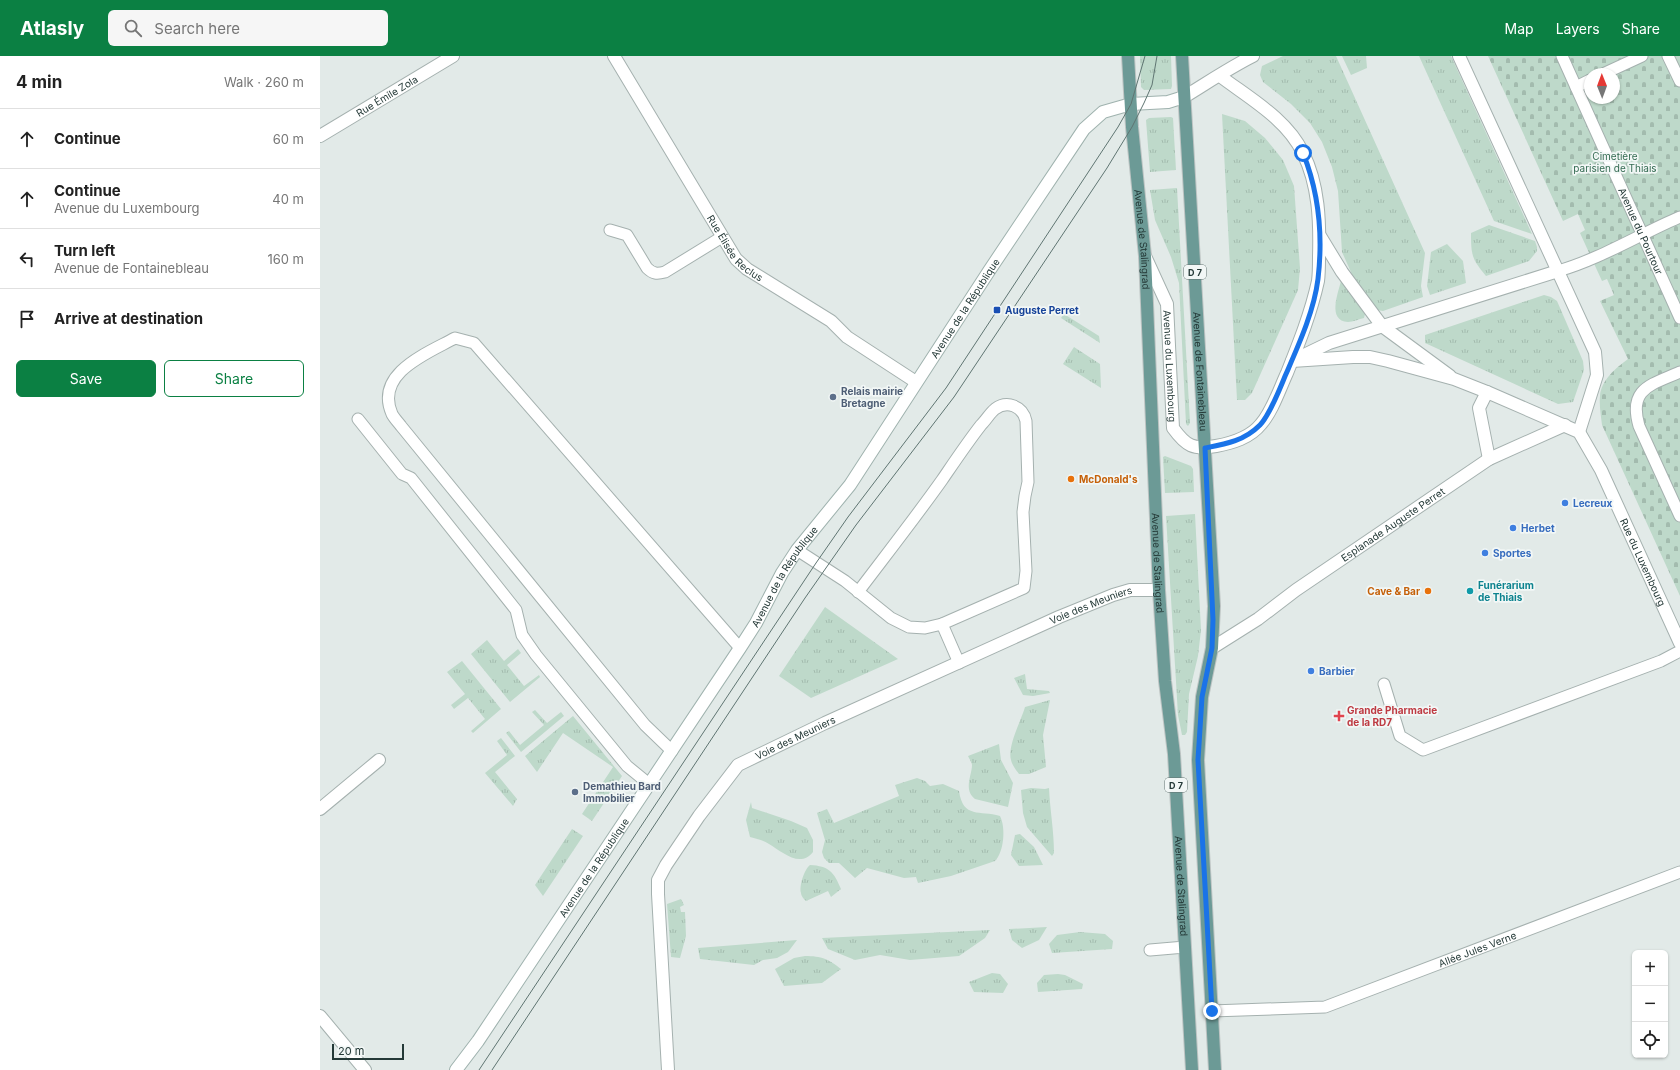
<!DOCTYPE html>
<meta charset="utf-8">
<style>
:root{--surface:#fff;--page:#f6f6f6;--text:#222;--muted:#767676;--line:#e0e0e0;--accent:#0b8043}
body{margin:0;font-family:Inter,sans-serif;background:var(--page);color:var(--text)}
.controls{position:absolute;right:12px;bottom:12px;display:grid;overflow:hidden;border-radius:6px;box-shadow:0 1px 3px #0004}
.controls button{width:36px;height:36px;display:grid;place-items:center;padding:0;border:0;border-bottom:1px solid var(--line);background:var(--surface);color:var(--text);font:20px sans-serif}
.compass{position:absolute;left:1264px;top:12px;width:36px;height:36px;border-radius:50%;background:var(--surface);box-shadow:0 1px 3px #0004;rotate:359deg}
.scale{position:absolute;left:12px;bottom:10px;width:72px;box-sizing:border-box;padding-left:4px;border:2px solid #243937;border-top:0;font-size:11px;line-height:14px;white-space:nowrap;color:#243937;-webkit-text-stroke:3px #f2f7f6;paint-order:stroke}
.stop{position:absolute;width:12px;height:12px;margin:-9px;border:3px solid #1a73e8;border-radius:50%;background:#fff}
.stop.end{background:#1a73e8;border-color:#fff;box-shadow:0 1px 4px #0008}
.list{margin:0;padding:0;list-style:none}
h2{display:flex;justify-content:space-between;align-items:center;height:52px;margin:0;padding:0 16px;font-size:17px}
h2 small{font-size:13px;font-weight:400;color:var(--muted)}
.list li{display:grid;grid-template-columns:26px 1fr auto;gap:12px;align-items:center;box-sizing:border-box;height:60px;padding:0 16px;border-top:1px solid var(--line)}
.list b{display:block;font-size:15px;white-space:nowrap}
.list p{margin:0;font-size:13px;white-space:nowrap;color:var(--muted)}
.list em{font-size:13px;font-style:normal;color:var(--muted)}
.actions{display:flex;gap:8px;padding:12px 16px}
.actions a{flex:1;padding:9px 0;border:1px solid var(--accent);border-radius:6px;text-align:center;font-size:14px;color:var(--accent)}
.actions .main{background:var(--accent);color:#fff}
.icon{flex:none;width:22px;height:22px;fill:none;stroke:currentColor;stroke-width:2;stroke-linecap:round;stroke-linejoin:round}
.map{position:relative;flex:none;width:1360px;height:1014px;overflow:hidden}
header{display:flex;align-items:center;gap:24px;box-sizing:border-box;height:56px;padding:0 20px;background:var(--accent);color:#fff}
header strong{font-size:19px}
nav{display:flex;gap:22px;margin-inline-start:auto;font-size:14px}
.search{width:280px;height:36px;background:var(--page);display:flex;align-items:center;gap:10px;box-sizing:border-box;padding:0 14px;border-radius:6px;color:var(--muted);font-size:15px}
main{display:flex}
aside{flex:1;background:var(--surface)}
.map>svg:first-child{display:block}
.grass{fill:url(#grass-tufts)}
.cemetery{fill:url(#cemetery-stones);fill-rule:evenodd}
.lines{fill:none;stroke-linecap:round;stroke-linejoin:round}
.service-casing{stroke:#a5b1af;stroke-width:13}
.minor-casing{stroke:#a5b1af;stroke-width:14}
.secondary-casing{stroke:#9fb2ae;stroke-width:14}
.primary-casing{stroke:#bdc4c3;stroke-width:14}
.service{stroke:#fff;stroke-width:11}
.minor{stroke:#fff;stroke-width:12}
.secondary{stroke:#fff;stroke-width:12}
.primary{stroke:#6c9a96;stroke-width:12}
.tram{stroke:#5f7572;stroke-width:1}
.route{stroke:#1a73e8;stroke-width:5}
.transit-dot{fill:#1a4fb4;stroke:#f2f7f6;stroke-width:1.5}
.service-dot{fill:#5c6f8a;stroke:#f2f7f6;stroke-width:1.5}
.food-dot{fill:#e8710a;stroke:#f2f7f6;stroke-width:1.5}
.shop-dot{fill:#3f7fe0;stroke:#f2f7f6;stroke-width:1.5}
.culture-dot{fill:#0f9aa8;stroke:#f2f7f6;stroke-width:1.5}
.health-dot{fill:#e0444e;stroke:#f2f7f6;stroke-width:1.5}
.labels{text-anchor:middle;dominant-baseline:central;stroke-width:3.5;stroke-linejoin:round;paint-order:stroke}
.shield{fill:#f2f7f6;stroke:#627270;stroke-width:1}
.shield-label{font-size:9px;font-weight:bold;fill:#243937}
.street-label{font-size:10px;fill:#243937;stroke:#f2f7f6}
.park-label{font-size:10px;fill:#346b52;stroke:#f2f7f6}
.transit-label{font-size:10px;font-weight:bold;fill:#164399;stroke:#f2f7f6;text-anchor:start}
.service-label{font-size:10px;font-weight:bold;fill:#4e5e75;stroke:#f2f7f6;text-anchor:start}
.food-label{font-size:10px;font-weight:bold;fill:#c56008;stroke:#f2f7f6;text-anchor:start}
.shop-label{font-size:10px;font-weight:bold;fill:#366cbe;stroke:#f2f7f6;text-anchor:start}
.culture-label{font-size:10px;font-weight:bold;fill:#0d838f;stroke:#f2f7f6;text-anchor:start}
.health-label{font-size:10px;font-weight:bold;fill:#be3a42;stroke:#f2f7f6;text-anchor:start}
</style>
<header>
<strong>Atlasly</strong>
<div class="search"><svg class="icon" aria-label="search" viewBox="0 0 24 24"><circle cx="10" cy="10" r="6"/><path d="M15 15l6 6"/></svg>Search here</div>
<nav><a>Map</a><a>Layers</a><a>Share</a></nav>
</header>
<main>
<aside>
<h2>4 min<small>Walk · 260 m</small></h2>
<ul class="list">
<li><svg class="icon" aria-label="ahead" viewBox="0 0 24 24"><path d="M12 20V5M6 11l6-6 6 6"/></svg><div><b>Continue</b></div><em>60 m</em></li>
<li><svg class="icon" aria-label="ahead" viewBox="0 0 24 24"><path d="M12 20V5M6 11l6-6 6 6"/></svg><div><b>Continue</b><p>Avenue du Luxembourg</p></div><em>40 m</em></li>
<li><svg class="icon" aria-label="left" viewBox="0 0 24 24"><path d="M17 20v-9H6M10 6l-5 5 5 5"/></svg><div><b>Turn left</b><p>Avenue de Fontainebleau</p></div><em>160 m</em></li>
<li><svg class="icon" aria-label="arrive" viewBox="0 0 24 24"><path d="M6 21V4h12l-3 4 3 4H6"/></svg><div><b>Arrive at destination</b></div></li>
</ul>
<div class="actions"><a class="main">Save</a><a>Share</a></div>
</aside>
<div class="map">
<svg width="1360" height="1014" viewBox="0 0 1360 1014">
<defs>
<pattern id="grass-tufts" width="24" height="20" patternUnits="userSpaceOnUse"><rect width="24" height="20" fill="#bed9ca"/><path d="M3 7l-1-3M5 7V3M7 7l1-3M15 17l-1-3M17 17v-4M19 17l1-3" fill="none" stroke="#a3bbae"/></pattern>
<pattern id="cemetery-stones" width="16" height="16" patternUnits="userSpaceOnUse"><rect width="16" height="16" fill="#bed9ca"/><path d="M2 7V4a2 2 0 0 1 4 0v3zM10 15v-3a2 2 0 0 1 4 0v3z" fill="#a3bbae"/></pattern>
</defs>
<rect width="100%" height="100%" fill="#e2eae8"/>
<g class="grass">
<polygon points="820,0 851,0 852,30 851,33 824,34 821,31"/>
<polygon points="963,0 1016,0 1105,197 1101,230 1103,241 1063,255 1057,254 1034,223 1022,196 1018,135 1012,111 1002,86 990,67 971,48 943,26 940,19 942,10"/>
<polygon points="1022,0 1046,0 1047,12 1031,19"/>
<polygon points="1099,0 1131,0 1212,178 1174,165"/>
<polygon points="902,58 925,65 945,82 963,104 974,130 980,212 978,234 932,337 925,344 917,344"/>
<polygon points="851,61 853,62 856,114 830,116 826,64 829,62"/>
<polygon points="857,132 870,367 868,370 866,368 859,227 851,201 835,164 830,134"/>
<path d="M1169,169L1215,185L1217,191V195L1209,205L1166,220C1152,203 1151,200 1151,177Z"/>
<polygon points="1127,188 1143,205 1146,227 1110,239 1107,230 1111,196"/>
<path d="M1021,225L1045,258L1044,262C1039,263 1033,266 1028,266C1007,265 1018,237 1021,225Z"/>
<polygon points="1224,239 1231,241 1237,245 1263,305 1264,314 1253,346 1238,348 1105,287 1105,279"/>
<polygon points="744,258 779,280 780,287 741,262"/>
<polygon points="754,291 780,308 781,332 743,308"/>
<polygon points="845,400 871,410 873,413 874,436 845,437 843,401"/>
<polygon points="875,458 881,574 878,600 869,638 867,676 865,679 862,679 858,659 846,460"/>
<polygon points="505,551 578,603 491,642 459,620"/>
<polygon points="167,584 184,605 198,593 201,597 187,609 204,630 219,619 220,621 190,646 151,598"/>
<polygon points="142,605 181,653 153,677 151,675 165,663 148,642 134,653 131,649 145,638 127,616"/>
<polygon points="705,618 707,633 729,635 730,637 713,640 703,639 694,622"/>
<path d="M730,644L723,679L726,711L709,718H699C696,714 692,709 691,704C687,691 701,665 705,651Z"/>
<polygon points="215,654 227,667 241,656 244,660 201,696 186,677 189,675 200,689 224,669 212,656"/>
<polygon points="253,660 302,720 272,765 262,758 293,711 243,677 217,716 205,700"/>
<polygon points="181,682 195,700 175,716 197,743 193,750 165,717 187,699 177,685"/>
<path d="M679,688L681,704L693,727L688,751L655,743C643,734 652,719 652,709C652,707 649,702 648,700Z"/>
<path d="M597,722L605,725L610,730L623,728L639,735C643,763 660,754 680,760C686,772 684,796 675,805L631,820L598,827L596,821L584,822L547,812L535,822L519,807H509L504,802L502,796L505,784L497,757L507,753L514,767L579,740L575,729Z"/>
<path d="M711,732L725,733L729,732C730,754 734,775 734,797L732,800L707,771L703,757L701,734Z"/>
<path d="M431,746L432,752L471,765L487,772L493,784V796C480,813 461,795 449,788C443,784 437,783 430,781L426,764Z"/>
<polygon points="252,773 263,780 223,840 215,829"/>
<polygon points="700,778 714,791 723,809 699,810 691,799 695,779"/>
<path d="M490,809C509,810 514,816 521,833L511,841L508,835L486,845C484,843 481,840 481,837C479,830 484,814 490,809Z"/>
<polygon points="361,843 364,849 360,851 361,856 365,856 366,880 360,902 351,901 347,848"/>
<polygon points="727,871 719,884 702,892 692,884 689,873"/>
<polygon points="670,874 665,882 639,900 590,904 560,899 535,904 508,893 502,882"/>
<polygon points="760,876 785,878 793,885 792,893 732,897 729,888 737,879"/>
<polygon points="477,884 468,896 457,902 443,904 434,909 380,903 378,892"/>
<path d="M485,900C502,900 508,903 521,913L502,927L464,930L455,913L474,902Z"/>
<polygon points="672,917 680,918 688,928 683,937 654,936 649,926"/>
<polygon points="738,918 745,919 763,928 762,933 718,936 717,927 724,919"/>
</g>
<path class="cemetery" d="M1168,0H1360V540L1282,369C1281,360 1279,349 1280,340C1281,324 1296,312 1308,303L1280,245L1294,239L1287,223L1282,225L1260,177L1265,174L1258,158L1243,165ZM1270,18H1294V42H1270Z"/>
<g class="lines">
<defs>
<g id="service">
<path id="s1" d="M1242,0L1360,262"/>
<polyline points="1348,0 1360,25"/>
<polyline points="1283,18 1322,0"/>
<polyline points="1256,31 1270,24"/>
<path d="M290,174L307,179L327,212C333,218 337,218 345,216L402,181"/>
<path d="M1238,215C1280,203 1320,178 1360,161"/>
<path d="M1360,316C1331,329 1308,332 1319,370L1360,460"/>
<polyline points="38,363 82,418 91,422 196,554 202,579 216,599 307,710 329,728"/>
<polyline points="477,494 525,525 571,562 589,571 605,572 622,568 639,607"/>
<path d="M538,536C566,499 595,462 622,424C635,405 647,387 661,369C666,364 670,357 675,353C687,344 703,350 706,365L708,426L705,440L703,456L706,515L704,532L622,568"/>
<polyline points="1064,628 1080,680 1103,694 1341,605 1360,595"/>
<path d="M352,695L325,669L81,370C78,366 74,362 72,358C54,317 108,297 135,282L154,287L420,592"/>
<polyline points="830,894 865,891"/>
<path id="s2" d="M892,955L1005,951L1360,816"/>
</g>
<g id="minor">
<path id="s3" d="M294,0L416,203L427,213L511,265L527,281L596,326"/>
<polyline points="1139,0 1275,296 1277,319 1259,376"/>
<path d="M864,41C887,27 909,12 933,0"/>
<path id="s4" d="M0,80L133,0"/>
<polyline points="1000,180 1022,216 1062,270 1130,320"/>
<path id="s5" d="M825,200L847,248L853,372C866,390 873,394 896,390C912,387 930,382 941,368C952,356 960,332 967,317C979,287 991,257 998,225C999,218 999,209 999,201C1000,166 999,129 983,97C967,63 929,42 900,20"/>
<polyline points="978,302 1009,287 1238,215"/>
<path id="s6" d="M972,305L1033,301H1050L1068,305L1134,323L1167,336L1259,376L1281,414L1360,587"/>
<polyline points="1167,336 1159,352 1169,403"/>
<path id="s7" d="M892,592L938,563L976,534L1169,403L1245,369"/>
<polyline points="0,753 59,704"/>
<polyline points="0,960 45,1014"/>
<path id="s8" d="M348,1014L338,838V824L346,809L379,760L418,709L505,667L739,561L793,539L810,534H839"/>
</g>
<g id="secondary">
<path id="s9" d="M136,1014L158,985L420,592L436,567L462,517L477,494L530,429L669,215L764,73L783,56L811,48L848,46L864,41"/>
</g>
<g id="primary">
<path id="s10" d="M808,0L812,71L825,200L839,534L845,625L854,698L872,1014"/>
<path id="s11" d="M862,0L894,550L892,592L882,641L878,704L895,1014"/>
</g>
</defs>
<use href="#service" class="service-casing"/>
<use href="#minor" class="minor-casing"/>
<use href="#secondary" class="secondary-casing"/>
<use href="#primary" class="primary-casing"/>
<use href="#service" class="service"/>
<use href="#minor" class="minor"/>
<use href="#secondary" class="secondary"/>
<use href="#primary" class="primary"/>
<g class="tram">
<polyline points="159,1014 496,507 528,461 626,332 798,71 811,48 825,0"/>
<polyline points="172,1014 485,542 536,469 634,341 787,112 812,71 824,47 832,29 837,0"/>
</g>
</g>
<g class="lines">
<path class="route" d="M892,955L878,704L882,641L892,592L893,564L885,392C906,388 924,385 940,369C950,359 960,332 966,318C979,288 994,255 998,223C1003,180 999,137 983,97"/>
</g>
<rect class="transit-dot" x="673" y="250" width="8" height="8" rx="2"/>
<g class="service-dot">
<circle cx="513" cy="341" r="4"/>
<circle cx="255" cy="736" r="4"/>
</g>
<g class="food-dot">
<circle cx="751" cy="423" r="4"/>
<circle cx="1108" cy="535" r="4"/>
</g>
<g class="shop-dot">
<circle cx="1245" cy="447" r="4"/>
<circle cx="1193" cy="472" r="4"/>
<circle cx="1165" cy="497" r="4"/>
<circle cx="991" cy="615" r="4"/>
</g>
<circle class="culture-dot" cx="1150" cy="535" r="4"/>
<path class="health-dot" d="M1017 654h4v4h4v4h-4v4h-4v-4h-4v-4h4z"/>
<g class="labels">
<g class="shield">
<rect x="864" y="209" width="22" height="14" rx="3"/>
<rect x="845" y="722" width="22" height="14" rx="3"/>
</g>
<g class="shield-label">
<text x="875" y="216">D 7</text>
<text x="856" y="729">D 7</text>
</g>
<g class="street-label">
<text stroke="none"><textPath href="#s4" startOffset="78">Rue Émile Zola</textPath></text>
<text stroke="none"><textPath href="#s1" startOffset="192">Avenue du Pourtour</textPath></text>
<text stroke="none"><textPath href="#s10" startOffset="184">Avenue de Stalingrad</textPath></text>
<text stroke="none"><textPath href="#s3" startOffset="228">Rue Élisée Reclus</textPath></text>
<text stroke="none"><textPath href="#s9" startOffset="917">Avenue de la République</textPath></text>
<text stroke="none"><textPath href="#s5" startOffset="115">Avenue du Luxembourg</textPath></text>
<text stroke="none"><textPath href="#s11" startOffset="316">Avenue de Fontainebleau</textPath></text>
<text stroke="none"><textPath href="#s7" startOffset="219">Esplanade Auguste Perret</textPath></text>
<text stroke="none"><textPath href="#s6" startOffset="446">Rue du Luxembourg</textPath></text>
<text stroke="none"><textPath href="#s10" startOffset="508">Avenue de Stalingrad</textPath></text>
<text stroke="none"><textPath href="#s9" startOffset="593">Avenue de la République</textPath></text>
<text stroke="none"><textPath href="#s8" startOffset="718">Voie des Meuniers</textPath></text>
<text stroke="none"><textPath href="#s8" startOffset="394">Voie des Meuniers</textPath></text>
<text stroke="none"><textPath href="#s9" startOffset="245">Avenue de la République</textPath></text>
<text stroke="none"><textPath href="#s10" startOffset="832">Avenue de Stalingrad</textPath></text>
<text stroke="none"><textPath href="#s2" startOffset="276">Allée Jules Verne</textPath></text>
</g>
<g class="park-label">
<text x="1295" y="100">Cimetière<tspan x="1295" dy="12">parisien de Thiais</tspan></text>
</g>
<g class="transit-label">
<text x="685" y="254">Auguste Perret</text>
</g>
<g class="service-label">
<text x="521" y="335">Relais mairie<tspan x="521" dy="12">Bretagne</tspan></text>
<text x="263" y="730">Demathieu Bard<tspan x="263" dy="12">Immobilier</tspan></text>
</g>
<g class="food-label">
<text x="759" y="423">McDonald's</text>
<text x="1100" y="535" text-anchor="end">Cave &amp; Bar</text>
</g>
<g class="shop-label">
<text x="1253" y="447">Lecreux</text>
<text x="1201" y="472">Herbet</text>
<text x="1173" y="497">Sportes</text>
<text x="999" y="615">Barbier</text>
</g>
<g class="culture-label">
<text x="1158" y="529">Funérarium<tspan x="1158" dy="12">de Thiais</tspan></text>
</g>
<g class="health-label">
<text x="1027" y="654">Grande Pharmacie<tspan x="1027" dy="12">de la RD7</tspan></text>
</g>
</g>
</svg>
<div class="controls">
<button>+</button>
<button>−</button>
<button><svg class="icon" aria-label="locate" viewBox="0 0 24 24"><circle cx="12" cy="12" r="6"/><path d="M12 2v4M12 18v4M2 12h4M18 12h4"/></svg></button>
</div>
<svg class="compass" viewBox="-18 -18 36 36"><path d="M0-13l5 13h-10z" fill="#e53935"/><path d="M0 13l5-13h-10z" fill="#767676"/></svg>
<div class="scale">20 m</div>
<div class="stop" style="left:983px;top:97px"></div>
<div class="stop end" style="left:892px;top:955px"></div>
</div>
</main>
